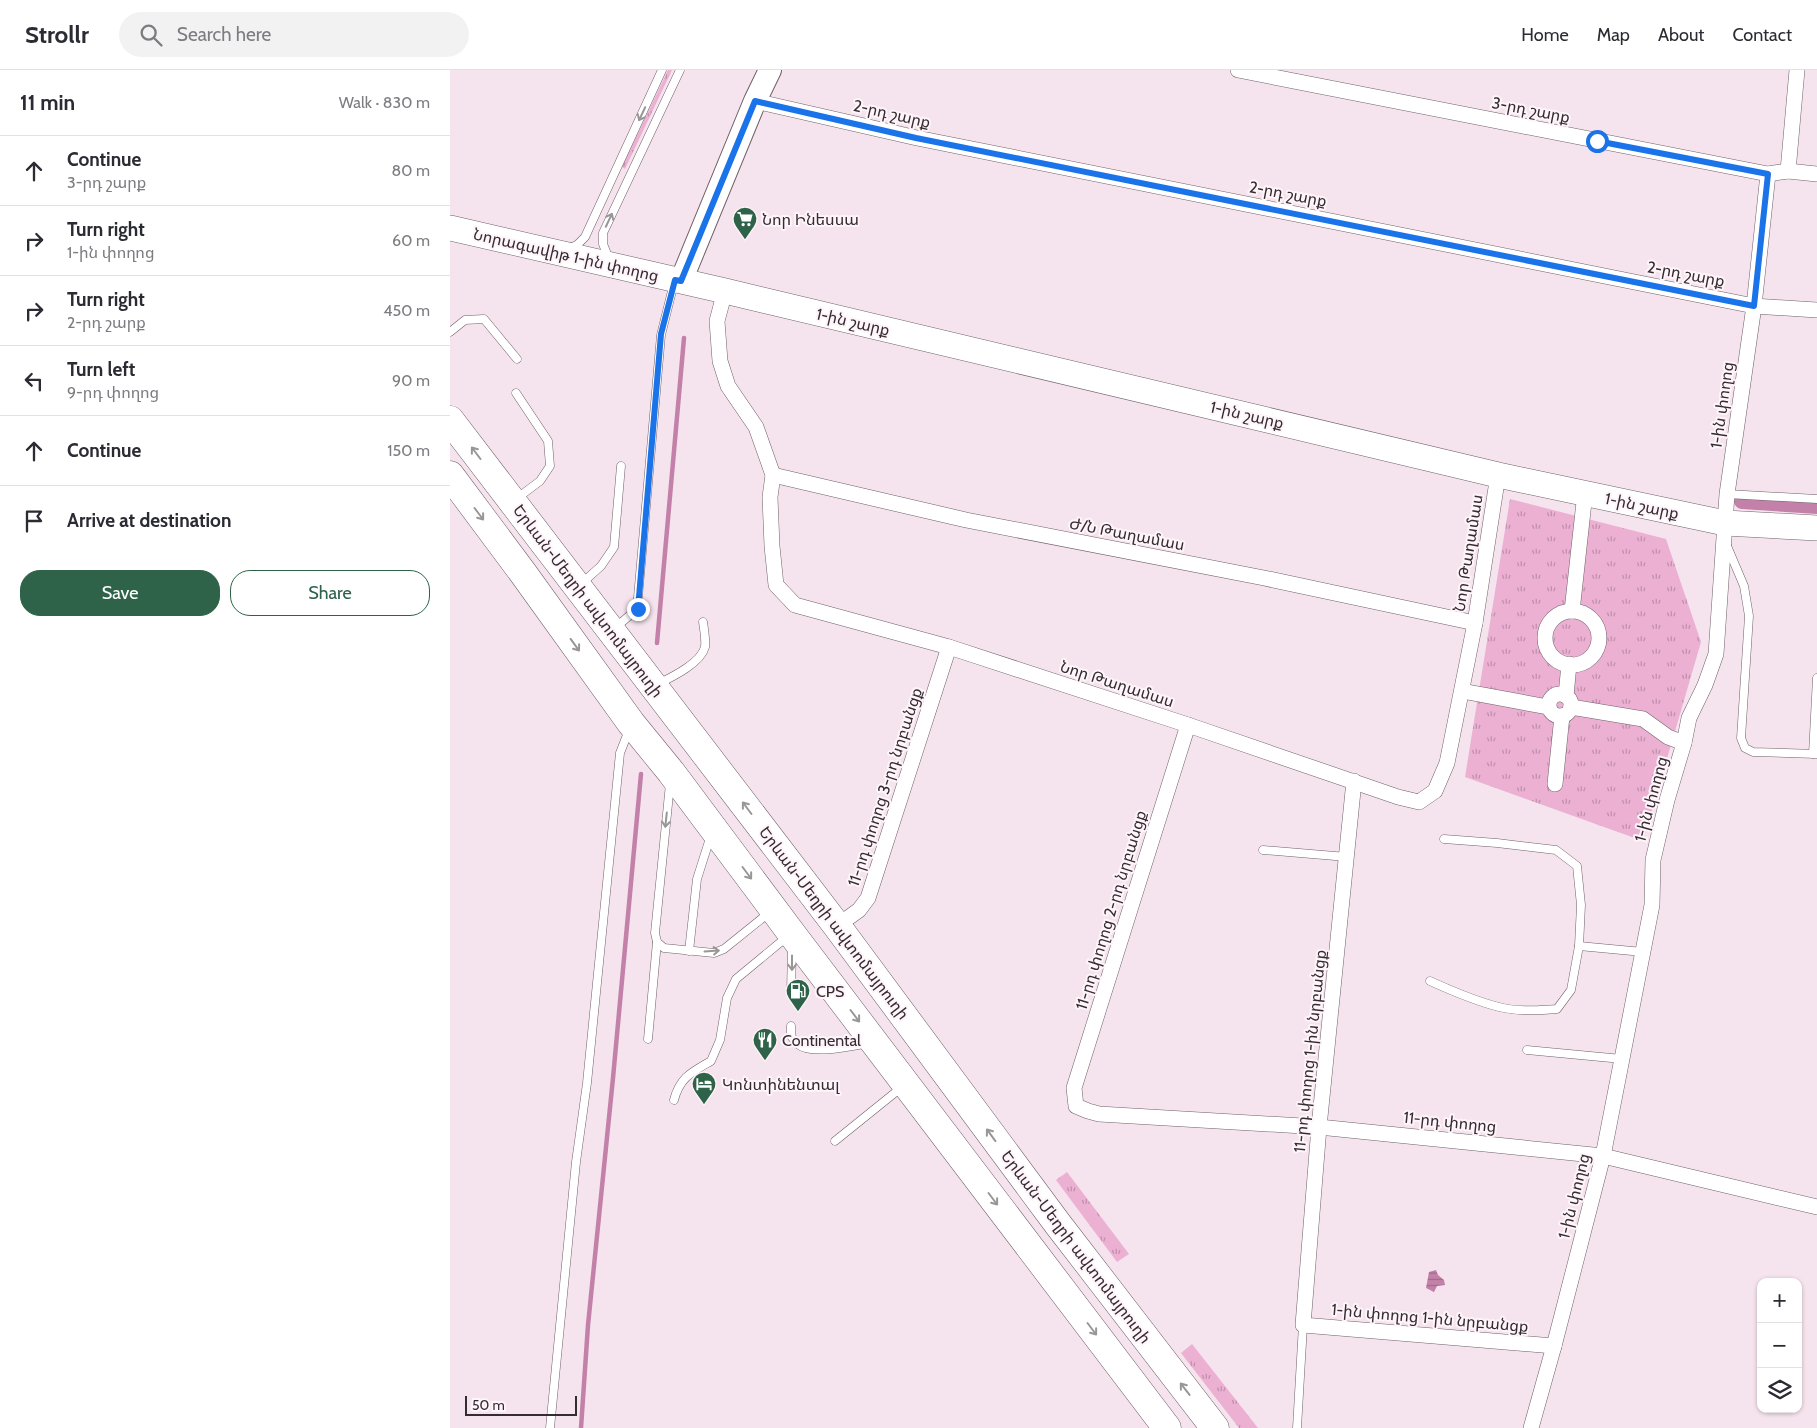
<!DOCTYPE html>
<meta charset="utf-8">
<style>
:root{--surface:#fff;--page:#f2f2f3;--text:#2b2b33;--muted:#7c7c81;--line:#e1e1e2;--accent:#2e6349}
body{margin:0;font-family:Cabin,"Noto Sans Armenian",sans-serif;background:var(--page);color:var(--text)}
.controls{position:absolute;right:15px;bottom:15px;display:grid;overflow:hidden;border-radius:10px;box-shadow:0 1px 4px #0004}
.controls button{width:45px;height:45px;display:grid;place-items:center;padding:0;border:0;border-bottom:1px solid var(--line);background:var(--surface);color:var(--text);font:25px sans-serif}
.scale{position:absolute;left:15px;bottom:12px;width:112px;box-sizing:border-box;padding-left:5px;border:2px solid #332c30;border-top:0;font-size:14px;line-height:18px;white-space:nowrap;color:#332c30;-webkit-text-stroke:4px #fef4f9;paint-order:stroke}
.stop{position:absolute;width:15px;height:15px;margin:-11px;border:4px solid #1a73e8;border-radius:50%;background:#fff}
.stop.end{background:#1a73e8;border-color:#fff;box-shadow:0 1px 5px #0008}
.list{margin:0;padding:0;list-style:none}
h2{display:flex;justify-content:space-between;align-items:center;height:65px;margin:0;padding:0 20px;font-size:21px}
h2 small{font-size:16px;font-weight:400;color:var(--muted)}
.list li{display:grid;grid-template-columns:32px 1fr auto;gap:15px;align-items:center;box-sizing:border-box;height:70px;padding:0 20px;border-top:1px solid var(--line)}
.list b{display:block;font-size:19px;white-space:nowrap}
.list p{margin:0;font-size:16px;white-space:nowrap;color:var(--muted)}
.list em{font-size:16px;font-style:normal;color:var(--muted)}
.actions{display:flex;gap:10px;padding:15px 20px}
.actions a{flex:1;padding:11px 0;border:1px solid var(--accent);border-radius:20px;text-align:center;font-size:18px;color:var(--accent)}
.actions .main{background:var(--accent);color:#fff}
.icon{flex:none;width:28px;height:28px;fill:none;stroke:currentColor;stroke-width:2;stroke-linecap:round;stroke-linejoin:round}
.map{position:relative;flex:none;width:1367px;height:1358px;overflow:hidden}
header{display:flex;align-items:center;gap:30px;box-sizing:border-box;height:70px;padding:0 25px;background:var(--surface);border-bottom:1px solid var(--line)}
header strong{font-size:24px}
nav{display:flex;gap:28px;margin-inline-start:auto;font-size:18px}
.search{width:350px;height:45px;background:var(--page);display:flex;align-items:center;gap:12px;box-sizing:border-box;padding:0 18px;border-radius:28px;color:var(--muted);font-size:19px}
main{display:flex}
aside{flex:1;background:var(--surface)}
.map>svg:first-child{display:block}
.grass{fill:url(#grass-tufts)}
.water{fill:url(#water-rules)}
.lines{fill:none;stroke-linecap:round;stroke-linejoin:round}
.stream{stroke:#c381a9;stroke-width:4.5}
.canal{stroke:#c381a9;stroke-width:16}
.lane-casing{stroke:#6f6068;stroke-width:9}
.street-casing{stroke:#6f6068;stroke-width:16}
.secondary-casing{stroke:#6f6068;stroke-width:24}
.primary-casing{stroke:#6f6068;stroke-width:26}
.highway-casing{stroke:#6f6068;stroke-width:29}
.lane{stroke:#fff;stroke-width:8}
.street{stroke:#fff;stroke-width:15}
.secondary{stroke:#fff;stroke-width:22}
.primary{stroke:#fff;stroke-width:25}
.highway{stroke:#fff;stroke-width:28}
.oneway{stroke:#999698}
.route{stroke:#1a73e8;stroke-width:6}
.labels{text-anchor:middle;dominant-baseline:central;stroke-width:4;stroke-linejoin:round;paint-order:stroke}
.street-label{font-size:16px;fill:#332c30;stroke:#fef4f9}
.poi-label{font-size:16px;fill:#332c30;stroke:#fef4f9;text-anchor:start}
</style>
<header>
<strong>Strollr</strong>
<div class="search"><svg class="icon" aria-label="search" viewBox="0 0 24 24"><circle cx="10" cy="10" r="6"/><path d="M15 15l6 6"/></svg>Search here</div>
<nav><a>Home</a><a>Map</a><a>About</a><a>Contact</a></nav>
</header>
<main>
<aside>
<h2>11 min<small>Walk · 830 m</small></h2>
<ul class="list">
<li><svg class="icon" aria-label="ahead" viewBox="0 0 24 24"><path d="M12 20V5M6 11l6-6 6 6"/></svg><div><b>Continue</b><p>3-րդ շարք</p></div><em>80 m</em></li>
<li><svg class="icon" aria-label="right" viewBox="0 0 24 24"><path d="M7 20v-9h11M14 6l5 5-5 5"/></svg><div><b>Turn right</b><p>1-ին փողոց</p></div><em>60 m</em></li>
<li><svg class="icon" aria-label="right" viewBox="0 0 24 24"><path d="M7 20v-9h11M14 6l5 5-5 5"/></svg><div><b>Turn right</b><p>2-րդ շարք</p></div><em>450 m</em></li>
<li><svg class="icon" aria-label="left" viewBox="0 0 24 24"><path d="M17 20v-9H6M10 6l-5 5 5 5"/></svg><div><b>Turn left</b><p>9-րդ փողոց</p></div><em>90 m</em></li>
<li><svg class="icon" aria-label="ahead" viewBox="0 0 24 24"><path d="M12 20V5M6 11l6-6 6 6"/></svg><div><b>Continue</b></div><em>150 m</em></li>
<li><svg class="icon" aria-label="arrive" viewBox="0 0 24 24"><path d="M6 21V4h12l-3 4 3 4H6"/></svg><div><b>Arrive at destination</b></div></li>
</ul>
<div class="actions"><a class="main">Save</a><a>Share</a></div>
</aside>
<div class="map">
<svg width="1367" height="1358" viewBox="0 0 1367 1358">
<defs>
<pattern id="grass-tufts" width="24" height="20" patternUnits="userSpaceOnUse" patternTransform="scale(1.25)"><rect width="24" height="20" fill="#ecb0d3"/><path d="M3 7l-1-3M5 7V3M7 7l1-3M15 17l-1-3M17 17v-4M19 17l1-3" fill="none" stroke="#c08fac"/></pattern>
<pattern id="water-rules" width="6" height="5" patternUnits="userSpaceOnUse" patternTransform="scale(1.25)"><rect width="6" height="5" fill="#c381a9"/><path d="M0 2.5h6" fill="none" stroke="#9f6a8a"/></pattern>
</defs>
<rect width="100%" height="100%" fill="#f5e4ee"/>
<g class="grass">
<polygon points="218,0 222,0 175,99 172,97"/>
<polygon points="1060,429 1216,469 1251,572 1193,771 1015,707"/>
<polygon points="617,1102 679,1184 667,1192 606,1110"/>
<polygon points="742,1274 808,1358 789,1358 731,1283"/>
</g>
<polygon class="water" points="986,1200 988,1205 994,1210 995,1215 987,1216 984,1222 976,1218 979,1202"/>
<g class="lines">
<g class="stream">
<polyline points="207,573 234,268"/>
<polyline points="131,1358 138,1255 163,1008 191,704"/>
</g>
<polyline class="canal" points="1292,431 1367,436"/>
<defs>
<g id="lane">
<polyline points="120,178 127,175 135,167 212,0"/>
<polyline points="159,189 153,174 153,163 230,0"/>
<polyline points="0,262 15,250 34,249 67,289"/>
<polyline points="66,323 98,371 100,396 90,411 66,429"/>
<polyline points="1277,424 1367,429"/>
<polyline points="1277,476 1294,516 1299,546 1291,668 1295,678 1303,682 1367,684"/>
<polyline points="131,514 151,496 164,477 171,396"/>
<polyline points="165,558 187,539 211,265 224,213"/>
<path d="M208,614C222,607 251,593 255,577C256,570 254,559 253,552"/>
<polyline points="1363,684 1367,608"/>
<polyline points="220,714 205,863 207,872 214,878 264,883 274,879 320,842"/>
<polyline points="813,780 897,787"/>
<polyline points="1129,876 1193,882"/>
<polyline points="239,881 247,809 261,765"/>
<path d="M980,911C1002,921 1025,931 1049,937C1068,942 1088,940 1107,939L1121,920L1129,876L1131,835L1127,796L1106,780L1047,773L994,769"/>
<polyline points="341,923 342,878"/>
<path d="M341,956V966C343,969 346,972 349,975C362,985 403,976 419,973"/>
<polyline points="198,969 207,872"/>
<polyline points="1077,980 1172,989"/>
<path d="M224,1030C230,1007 242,1002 261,991L270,970L277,928L286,909L338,866"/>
<polyline points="385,1071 452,1017"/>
<polyline points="100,1358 126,1092 137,1013 170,683 179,660"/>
<polyline points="847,1358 853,1255"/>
</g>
<g id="street">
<polyline points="788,0 1318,104 1338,101 1367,104"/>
<polyline points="305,31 467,68 1304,236 1367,240"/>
<polyline points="1338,101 1347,0"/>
<polyline points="275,221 267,251 270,291 278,316 306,357 323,405 320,427 322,476 326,515 345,535 499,577 738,655 948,727 969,732 985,721 997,693 1025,553 1048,405"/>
<polyline points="323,405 516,450 814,508 1025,553"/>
<polyline points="1122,541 1135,423"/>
<circle cx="1122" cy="568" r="27"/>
<polyline points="1012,621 1098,637"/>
<circle cx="1110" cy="635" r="11"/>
<polyline points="1116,626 1119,594"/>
<polyline points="1121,637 1193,649 1218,667 1234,673"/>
<polyline points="738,655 624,1018 626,1036 638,1041 649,1044 869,1057 1153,1086 1367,1137"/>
<polyline points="904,711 869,1057 853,1255 1104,1276"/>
<polyline points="1105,714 1112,646"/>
<polyline points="387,856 409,840 418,828 499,577"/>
<polyline points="1081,1358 1104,1276 1153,1086 1202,835 1203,790 1217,730 1234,673 1239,648 1255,615 1266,584 1277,424 1304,236 1318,104"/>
</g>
<polyline id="secondary" points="231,211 305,31 320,0"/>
<polyline id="primary" points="0,158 275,221 1048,405 1275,453 1367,458"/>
<g id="highway">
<polyline points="0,350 387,856 607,1153 765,1358"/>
<polyline points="0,405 73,503 181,653 221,702 342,864 717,1358"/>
</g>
</defs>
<use href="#lane" class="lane-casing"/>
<use href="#street" class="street-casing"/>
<use href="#secondary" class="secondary-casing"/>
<use href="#primary" class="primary-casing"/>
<use href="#highway" class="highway-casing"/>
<use href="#lane" class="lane"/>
<use href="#street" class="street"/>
<use href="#secondary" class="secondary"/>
<use href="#primary" class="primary"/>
<use href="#highway" class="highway"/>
</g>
<defs><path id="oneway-shaft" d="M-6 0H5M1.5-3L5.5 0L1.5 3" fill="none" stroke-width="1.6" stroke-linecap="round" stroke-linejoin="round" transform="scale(1.25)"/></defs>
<g class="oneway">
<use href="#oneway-shaft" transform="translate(192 44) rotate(115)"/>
<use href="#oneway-shaft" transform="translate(159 150) rotate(-65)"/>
<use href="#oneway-shaft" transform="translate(26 383) rotate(-127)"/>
<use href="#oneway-shaft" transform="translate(29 444) rotate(53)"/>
<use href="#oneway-shaft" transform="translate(125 575) rotate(54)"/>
<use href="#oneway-shaft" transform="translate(297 738) rotate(-127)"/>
<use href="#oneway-shaft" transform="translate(216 750) rotate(96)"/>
<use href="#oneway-shaft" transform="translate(297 803) rotate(53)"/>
<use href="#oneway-shaft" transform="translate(262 881) rotate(-4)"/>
<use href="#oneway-shaft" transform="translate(342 893) rotate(90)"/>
<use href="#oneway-shaft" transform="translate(405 946) rotate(53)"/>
<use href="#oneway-shaft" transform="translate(541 1065) rotate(-126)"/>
<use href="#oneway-shaft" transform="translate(543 1129) rotate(53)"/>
<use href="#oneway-shaft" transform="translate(642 1259) rotate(53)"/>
<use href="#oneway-shaft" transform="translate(735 1319) rotate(-128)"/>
</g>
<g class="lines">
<polyline class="route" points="188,539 211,264 225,210 231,211 305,31 466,68 1304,236 1318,104 1147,71"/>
</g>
<defs>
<symbol id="supermarket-pin" viewBox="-11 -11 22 30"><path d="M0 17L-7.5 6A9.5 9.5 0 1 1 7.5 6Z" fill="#2e6349" stroke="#fef4f9"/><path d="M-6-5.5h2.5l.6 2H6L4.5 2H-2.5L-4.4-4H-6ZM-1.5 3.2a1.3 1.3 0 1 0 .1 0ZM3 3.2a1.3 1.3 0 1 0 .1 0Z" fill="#fff"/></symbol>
<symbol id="fuel-pin" viewBox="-11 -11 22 30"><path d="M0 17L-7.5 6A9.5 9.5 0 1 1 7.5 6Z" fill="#2e6349" stroke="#fef4f9"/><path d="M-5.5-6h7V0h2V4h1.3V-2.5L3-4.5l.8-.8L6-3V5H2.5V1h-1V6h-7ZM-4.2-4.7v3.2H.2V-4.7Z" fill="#fff"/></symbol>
<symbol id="restaurant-pin" viewBox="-11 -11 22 30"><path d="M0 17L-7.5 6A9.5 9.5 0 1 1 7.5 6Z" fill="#2e6349" stroke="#fef4f9"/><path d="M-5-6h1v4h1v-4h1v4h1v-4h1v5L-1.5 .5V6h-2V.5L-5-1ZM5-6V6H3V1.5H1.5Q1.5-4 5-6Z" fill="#fff"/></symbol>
<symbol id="hotel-pin" viewBox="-11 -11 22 30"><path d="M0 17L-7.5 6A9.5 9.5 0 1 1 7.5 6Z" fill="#2e6349" stroke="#fef4f9"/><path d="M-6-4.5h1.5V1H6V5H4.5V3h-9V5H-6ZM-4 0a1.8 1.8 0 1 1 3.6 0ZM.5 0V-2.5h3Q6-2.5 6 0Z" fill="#fff"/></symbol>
</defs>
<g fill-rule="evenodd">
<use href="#supermarket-pin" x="281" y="135" width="28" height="38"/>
<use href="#fuel-pin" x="334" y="907" width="28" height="38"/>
<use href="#restaurant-pin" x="301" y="956" width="28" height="38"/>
<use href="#hotel-pin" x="240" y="1000" width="28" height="38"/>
</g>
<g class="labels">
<g class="street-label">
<text transform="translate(1081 40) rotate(11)">3-րդ շարք</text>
<text transform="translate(442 44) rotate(13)">2-րդ շարք</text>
<text transform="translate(838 124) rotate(11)">2-րդ շարք</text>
<text transform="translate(116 185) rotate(13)">Նորագավիթ 1-ին փողոց</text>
<text transform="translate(1236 204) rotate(11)">2-րդ շարք</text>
<text transform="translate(403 252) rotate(13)">1-ին շարք</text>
<text transform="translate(1272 335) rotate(-82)">1-ին փողոց</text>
<text transform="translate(797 345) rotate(13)">1-ին շարք</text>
<text transform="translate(1192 436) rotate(12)">1-ին շարք</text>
<text transform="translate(677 464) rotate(11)">Ժ/Ն Թաղամաս</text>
<text transform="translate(1018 483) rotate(-81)">Նոր Թաղամաս</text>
<text transform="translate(138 531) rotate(53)">Երևան-Մեղրի ավտոմայրուղի</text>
<text transform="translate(667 614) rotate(18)">Նոր Թաղամաս</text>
<text transform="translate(435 717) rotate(-72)">11-րդ փողոց 3-րդ նրբանցք</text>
<text transform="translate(1201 729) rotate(-75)">1-ին փողոց</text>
<text transform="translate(661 840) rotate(-73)">11-րդ փողոց 2-րդ նրբանցք</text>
<text transform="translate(384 853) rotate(53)">Երևան-Մեղրի ավտոմայրուղի</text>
<text transform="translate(860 981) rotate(-84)">11-րդ փողոց 1-ին նրբանցք</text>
<text transform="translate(1000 1052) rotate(6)">11-րդ փողոց</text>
<text transform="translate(1124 1126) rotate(-76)">1-ին փողոց</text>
<text transform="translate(626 1177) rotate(53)">Երևան-Մեղրի ավտոմայրուղի</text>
<text transform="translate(980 1248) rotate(5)">1-ին փողոց 1-ին նրբանցք</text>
</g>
<g class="poi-label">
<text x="312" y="149">Նոր Ինեսսա</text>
<text x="366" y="921">CPS</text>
<text x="332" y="970">Continental</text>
<text x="272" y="1014">Կոնտինենտալ</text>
</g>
</g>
</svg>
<div class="controls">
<button>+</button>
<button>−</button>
<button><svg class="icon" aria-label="layers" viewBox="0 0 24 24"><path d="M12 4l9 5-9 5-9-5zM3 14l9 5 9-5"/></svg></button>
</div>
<div class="scale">50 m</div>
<div class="stop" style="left:1147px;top:71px"></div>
<div class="stop end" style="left:188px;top:539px"></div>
</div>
</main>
